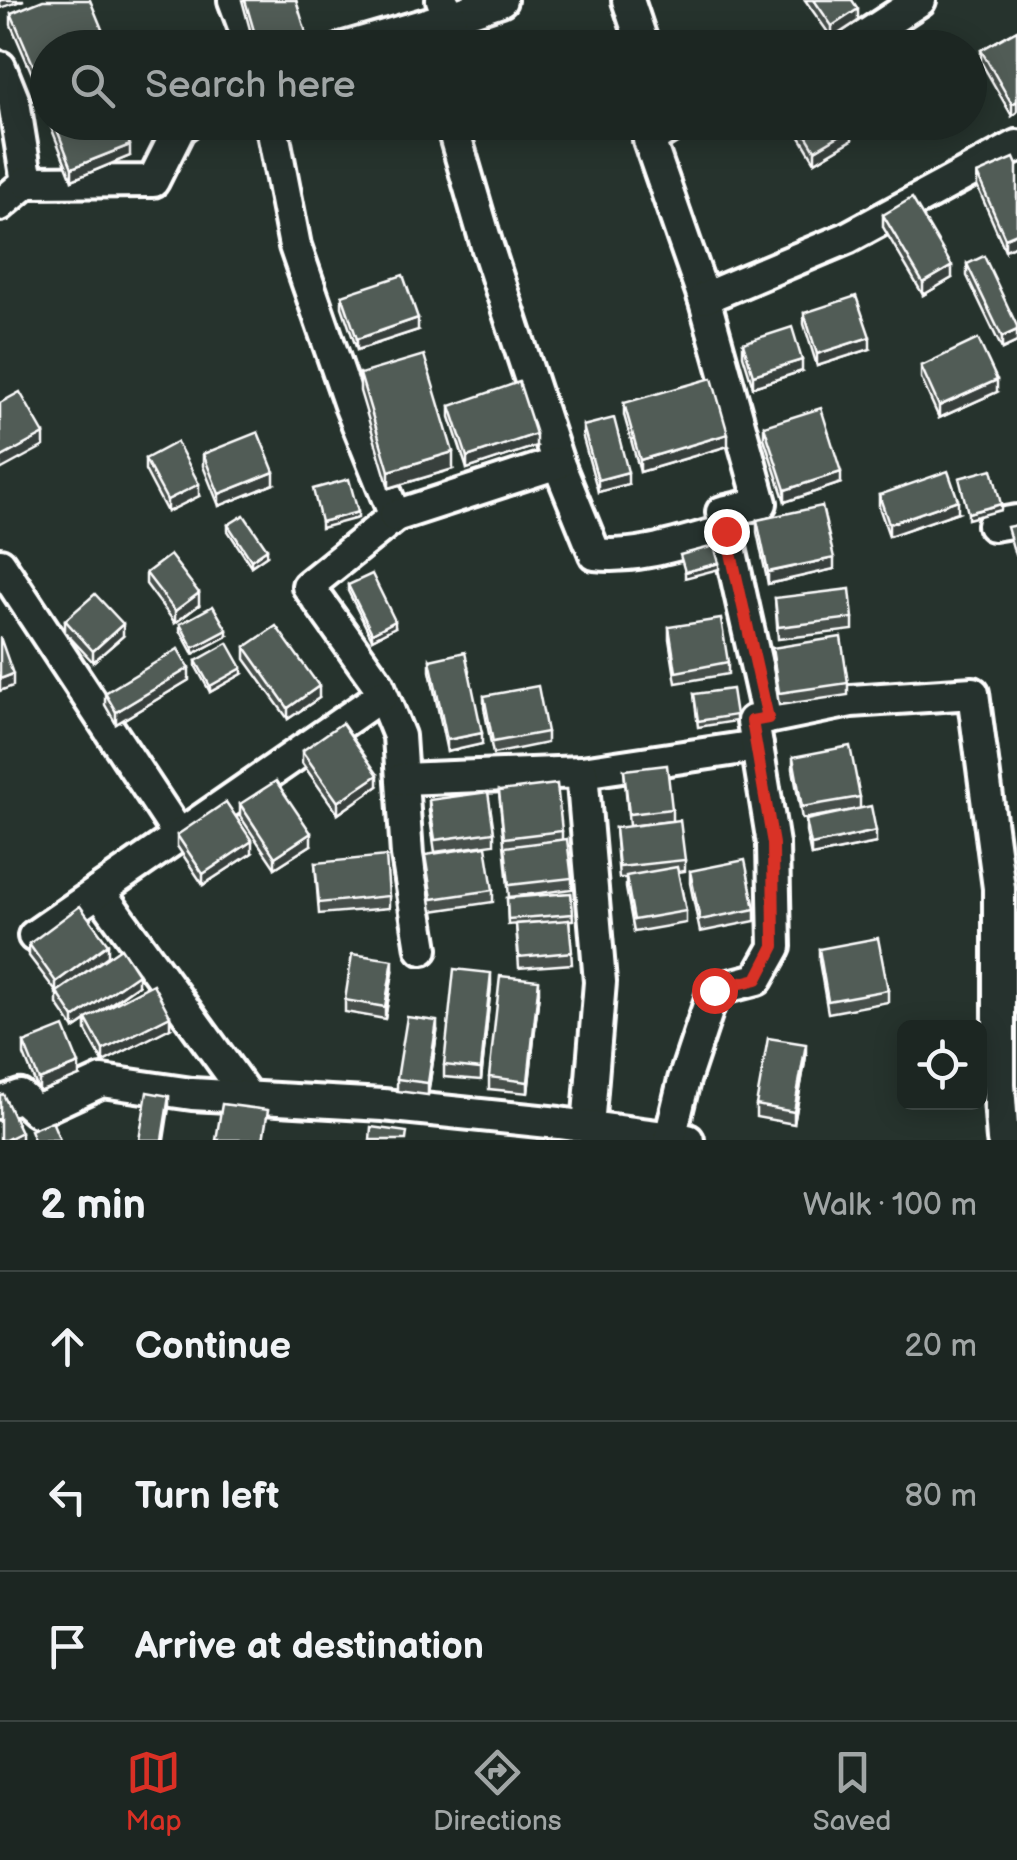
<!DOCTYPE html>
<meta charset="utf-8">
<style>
:root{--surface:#1c2622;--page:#29322f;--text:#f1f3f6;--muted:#a0a5a5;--line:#3a4340;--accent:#d93025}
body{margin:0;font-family:"Balsamiq Sans",sans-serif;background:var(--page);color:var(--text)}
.controls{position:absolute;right:30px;bottom:30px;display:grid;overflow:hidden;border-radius:15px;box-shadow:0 5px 25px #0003}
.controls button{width:90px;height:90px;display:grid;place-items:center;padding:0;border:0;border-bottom:2px solid var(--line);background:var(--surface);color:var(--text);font:50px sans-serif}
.stop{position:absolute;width:30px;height:30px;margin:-22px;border:8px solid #d93025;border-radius:50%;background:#fff}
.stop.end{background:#d93025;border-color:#fff;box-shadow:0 2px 10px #0008}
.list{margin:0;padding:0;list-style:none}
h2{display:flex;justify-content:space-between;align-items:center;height:130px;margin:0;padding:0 40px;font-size:42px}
h2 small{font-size:32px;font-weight:400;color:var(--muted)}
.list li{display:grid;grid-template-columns:65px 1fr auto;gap:30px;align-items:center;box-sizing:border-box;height:150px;padding:0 40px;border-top:2px solid var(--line)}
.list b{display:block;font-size:38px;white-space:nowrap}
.list em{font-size:32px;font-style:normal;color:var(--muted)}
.icon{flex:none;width:55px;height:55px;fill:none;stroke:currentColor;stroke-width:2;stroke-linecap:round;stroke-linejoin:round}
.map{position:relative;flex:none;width:1017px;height:1140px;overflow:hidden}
.search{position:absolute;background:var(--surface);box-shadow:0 5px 25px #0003;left:30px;right:30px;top:30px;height:110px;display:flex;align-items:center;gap:25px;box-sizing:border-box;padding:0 35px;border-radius:55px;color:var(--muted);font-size:38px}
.sheet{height:580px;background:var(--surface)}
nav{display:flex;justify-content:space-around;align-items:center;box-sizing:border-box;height:140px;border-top:2px solid var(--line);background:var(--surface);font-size:28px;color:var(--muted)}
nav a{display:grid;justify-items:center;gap:5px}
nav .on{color:var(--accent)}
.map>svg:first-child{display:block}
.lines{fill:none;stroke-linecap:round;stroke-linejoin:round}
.street-casing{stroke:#fff;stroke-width:38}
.street{stroke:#26332d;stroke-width:30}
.wall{fill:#464f4b;stroke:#fff;stroke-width:2.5}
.shaded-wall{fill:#39403d;stroke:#fff;stroke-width:2.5}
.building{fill:#515c57;stroke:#fff;stroke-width:2.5}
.route{stroke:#d93025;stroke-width:12}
</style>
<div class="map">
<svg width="1017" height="1140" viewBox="0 0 1017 1140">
<rect width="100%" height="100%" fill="#26332d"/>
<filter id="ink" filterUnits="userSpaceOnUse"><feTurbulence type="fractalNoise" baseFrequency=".01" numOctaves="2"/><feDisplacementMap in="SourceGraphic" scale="20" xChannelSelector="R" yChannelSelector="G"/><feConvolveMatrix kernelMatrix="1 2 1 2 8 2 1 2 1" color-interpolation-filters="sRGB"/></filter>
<g filter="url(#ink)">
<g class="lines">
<defs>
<g id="street">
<polyline points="234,0 252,48"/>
<polyline points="628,0 644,48"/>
<polyline points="451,17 501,0"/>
<polyline points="344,48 451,17 442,0"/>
<polyline points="847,48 920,0"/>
<polyline points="0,67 14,102 27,182 0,205"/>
<polyline points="271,122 295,246 350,405 395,516 308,586 378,684 399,736 407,855 422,949"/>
<path d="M451,122L487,246L558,463L595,554C640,559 683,542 726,531"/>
<polyline points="677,122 649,140 704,298 761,503 722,512 768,718"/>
<polyline points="27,182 153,181 179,129 188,122"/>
<polyline points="704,298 847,238 1017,146"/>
<polyline points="395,516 558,463"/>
<polyline points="993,525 1017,521"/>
<polyline points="0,564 179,835"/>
<polyline points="582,772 757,746"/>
<polyline points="402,779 582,772 600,982 588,1127"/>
<polyline points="99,891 248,1097"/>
<polyline points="34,936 382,695"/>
<polyline points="0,1103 20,1096 37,1111 102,1081 192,1094 383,1105 559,1123 688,1140"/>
<polyline points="670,1138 684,1080 714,990 757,979 775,947 773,844 753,721 851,701 973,693 999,888 999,1085 1003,1140"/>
</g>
</defs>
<use href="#street" class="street-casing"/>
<use href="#street" class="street"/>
</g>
<g class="wall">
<polygon points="242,0 296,0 307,48 255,48"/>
<polygon points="805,0 852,0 858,21 832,38"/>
<polygon points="11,13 106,48 48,48 48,76 35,81 11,25"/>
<polygon points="1017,30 1017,112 1012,116 981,62 981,50"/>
<polygon points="48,88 48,119 41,102 41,91"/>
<polygon points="49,122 121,122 130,156 72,180"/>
<polygon points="791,122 849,122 852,140 815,162"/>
<polygon points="860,122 892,122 868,136"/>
<polygon points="1017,165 1005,250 977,186 977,174"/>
<polygon points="883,215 952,278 923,295 883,227"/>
<polygon points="967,264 1017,326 1017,342 1002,349 967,276"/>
<polygon points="342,295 418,330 357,350 342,307"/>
<polygon points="804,313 870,349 817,366 804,324"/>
<polygon points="743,343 802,371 753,387 743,355"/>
<polygon points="921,366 997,392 939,418 921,378"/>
<polygon points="360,374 453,469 389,488 360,391"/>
<polygon points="624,403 728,446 640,472 624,415"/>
<polygon points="450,406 536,446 467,469 450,417"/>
<polygon points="583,426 628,484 598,492 583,438"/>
<polygon points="764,426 841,483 785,502 764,438"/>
<polygon points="203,454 274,484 219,506 203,466"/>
<polygon points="145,459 199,496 167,512 145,470"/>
<polygon points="879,495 958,512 889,536 879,507"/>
<polygon points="757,520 834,569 768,584 757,532"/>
<polygon points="228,525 267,555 251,566 228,531"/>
<polygon points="146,573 199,605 175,623 146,584"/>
<polygon points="348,585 395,627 372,639 348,591"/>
<polygon points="775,598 853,618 853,630 778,639"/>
<polygon points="65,620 123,636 93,662 65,632"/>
<polygon points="180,624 227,636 193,654 180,630"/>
<polygon points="669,627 728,662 728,674 676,683 669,639"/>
<polygon points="245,647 319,698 288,719 245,659"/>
<polygon points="772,648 848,683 848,695 779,705 772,660"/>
<polygon points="430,660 482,744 447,752 430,671"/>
<polygon points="196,661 242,674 210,692 196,667"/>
<polygon points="189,680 116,724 105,705 105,693"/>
<polygon points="694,694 736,715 736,721 698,727"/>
<polygon points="484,696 547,732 547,743 493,754 484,708"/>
<polygon points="302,751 378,786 338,814 302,763"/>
<polygon points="793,757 860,797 860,808 876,843 811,856 806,832 806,820 854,810 802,819 793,769"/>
<polygon points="624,770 672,809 672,821 629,826"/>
<polygon points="499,791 562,831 562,840 572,878 572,889 509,897"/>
<polygon points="429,800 494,832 494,844 435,852 429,812"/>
<polygon points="240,804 311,845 275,868 240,816"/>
<polygon points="615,828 685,860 685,871 678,872 686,911 686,923 634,932 626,888 626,878 619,878"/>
<polygon points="177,835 252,853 203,885 177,846"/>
<polygon points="425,855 493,890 493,902 432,911 425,867"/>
<polygon points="315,863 389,896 389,908 319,914"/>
<polygon points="690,871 755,909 755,921 700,932 690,883"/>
<polygon points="571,893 573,920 569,920 572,964 519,968 516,924 542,922 508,925 507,898"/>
<polygon points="29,944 108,956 83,974 138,985 102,1011 170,1028 103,1062 86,1031 86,1021 74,1029 57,1004 57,993 29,956"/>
<polygon points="819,949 888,990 888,1002 828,1013 819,961"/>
<polygon points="393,972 385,1019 345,1012 345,1000"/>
<polygon points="491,985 481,1080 444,1077 444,1065"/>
<polygon points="539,992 528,1093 489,1089 489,1077"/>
<polygon points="437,1033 428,1095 397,1091 397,1079"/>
<polygon points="24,1043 79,1076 39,1092 24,1055"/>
<polygon points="806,1056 794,1124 756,1117 756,1105"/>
</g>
<g class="shaded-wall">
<polygon points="0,0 24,0 0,8"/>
<polygon points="858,9 858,21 832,38 832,26"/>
<polygon points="307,36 307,48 267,48"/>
<polygon points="106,39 106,48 87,48"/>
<polygon points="48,64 48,76 35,81 35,69"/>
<polygon points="1017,101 1017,112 1012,116 1012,104"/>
<polygon points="389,122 416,122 389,130"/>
<polygon points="870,122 892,122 868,136 868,124"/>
<polygon points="852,128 852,140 815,162 815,150"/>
<polygon points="130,145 130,156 72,180 72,168"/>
<polygon points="1017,233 1017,245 1005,250 1005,238"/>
<polygon points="952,266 952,278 923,295 923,283"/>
<polygon points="418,318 418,330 357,350 357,339"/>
<polygon points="1017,330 1017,342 1002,349 1002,337"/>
<polygon points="870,337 870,349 817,366 817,354"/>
<polygon points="802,360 802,371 753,387 753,375"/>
<polygon points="997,380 997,392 939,418 939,406"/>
<polygon points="44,434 44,446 0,470 0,458"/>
<polygon points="536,434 536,446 467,469 467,457"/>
<polygon points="728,434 728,446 640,472 640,460"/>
<polygon points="453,452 453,469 389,488 389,471"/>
<polygon points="274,472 274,484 219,506 219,494"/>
<polygon points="628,472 628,484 598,492 598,480"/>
<polygon points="841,472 841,483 785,502 785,490"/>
<polygon points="199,484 199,496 167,512 167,500"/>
<polygon points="958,500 958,512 889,536 889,524"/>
<polygon points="1001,504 1001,510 968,519 968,513"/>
<polygon points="358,512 358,518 321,528 321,522"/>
<polygon points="267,549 267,555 251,566 251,560"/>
<polygon points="834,558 834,569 768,584 768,572"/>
<polygon points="719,563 719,569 685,578 685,572"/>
<polygon points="199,593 199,605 175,623 175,611"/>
<polygon points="395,621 395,627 372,639 372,633"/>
<polygon points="123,624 123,636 93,662 93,651"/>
<polygon points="227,630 227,636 193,654 193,648"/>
<polygon points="189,668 189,680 116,724 116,712"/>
<polygon points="242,668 242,674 210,692 210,686"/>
<polygon points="13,674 13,686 0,691 0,679"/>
<polygon points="319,686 319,698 288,719 288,708"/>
<polygon points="482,733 482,744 447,752 447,740"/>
<polygon points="378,775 378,786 338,814 338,802"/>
<polygon points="876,831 876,843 811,856 811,845"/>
<polygon points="311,833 311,845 275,868 275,857"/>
<polygon points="252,841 252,853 203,885 203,874"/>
<polygon points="108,944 108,956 56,993 56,982"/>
<polygon points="393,960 393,972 385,1019 385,1007"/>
<polygon points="491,973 491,985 481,1080 481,1069"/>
<polygon points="138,974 138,985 74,1029 74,1018"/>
<polygon points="539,980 539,992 528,1093 528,1082"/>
<polygon points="170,1016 170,1028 103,1062 103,1050"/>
<polygon points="437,1021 437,1033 428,1095 428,1083"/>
<polygon points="806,1044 806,1056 794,1124 794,1112"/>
<polygon points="79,1064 79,1076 39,1092 39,1080"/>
<polygon points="169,1096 169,1108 164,1140 162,1140"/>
<polygon points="21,1132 21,1140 5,1140"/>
</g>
<g class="building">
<polygon points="43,0 90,0 106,39 87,48 48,48 48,64 35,69 11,13"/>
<polygon points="245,0 296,0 307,36 267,48 259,48"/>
<polygon points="814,0 852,0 858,9 832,26"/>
<polygon points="1017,30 1017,101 1012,104 981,50"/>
<polygon points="413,40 416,48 388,48"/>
<polygon points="48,88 48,107 41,91"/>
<polygon points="54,122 121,122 130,145 72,168"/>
<polygon points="798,122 849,122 852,128 815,150"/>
<polygon points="1014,158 1017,165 1017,233 1005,238 977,174"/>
<polygon points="912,198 952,266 923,283 883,215"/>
<polygon points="984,256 1017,326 1017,330 1002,337 967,264"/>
<polygon points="403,275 418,318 357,339 342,295"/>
<polygon points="856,296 870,337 817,354 804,313"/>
<polygon points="792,327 802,360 753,375 743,343"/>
<polygon points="978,339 997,380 939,406 921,366"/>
<polygon points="424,355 453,452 389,471 360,374"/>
<polygon points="712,378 728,434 640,460 624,403"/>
<polygon points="519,382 536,434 467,457 450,406"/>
<polygon points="20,392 44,434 0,458 0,403"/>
<polygon points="821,408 841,472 785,490 764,426"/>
<polygon points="614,418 628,472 598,480 583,426"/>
<polygon points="258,432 274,472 219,494 203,454"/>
<polygon points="177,442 199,484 167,500 145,459"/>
<polygon points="992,469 1001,504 968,513 959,478"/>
<polygon points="948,471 958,500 889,524 879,495"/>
<polygon points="349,479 358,512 321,522 313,489"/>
<polygon points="822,506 834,558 768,572 757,520"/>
<polygon points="244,515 267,549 251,560 228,525"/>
<polygon points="1017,525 1017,554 1015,555 1007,527"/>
<polygon points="714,546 719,563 685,572 680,555"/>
<polygon points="170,555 199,593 175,611 146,573"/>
<polygon points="372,574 395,621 372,633 348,585"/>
<polygon points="850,589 853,618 778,627 775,598"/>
<polygon points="95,594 123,624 93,651 65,620"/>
<polygon points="213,606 227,630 193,648 180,624"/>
<polygon points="721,619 728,662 676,672 669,627"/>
<polygon points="276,626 319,686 288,708 245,647"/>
<polygon points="0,637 13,674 0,679"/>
<polygon points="841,637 848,683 779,693 772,648"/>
<polygon points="228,643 242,668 210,686 196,661"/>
<polygon points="178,649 189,668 116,712 105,693"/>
<polygon points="465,652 482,733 447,740 430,660"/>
<polygon points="538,686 547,732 493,742 484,696"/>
<polygon points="732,689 736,715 698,721 694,694"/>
<polygon points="342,723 378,775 338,802 302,751"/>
<polygon points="850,746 860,797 802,807 793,757"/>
<polygon points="667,765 672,809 629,814 624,770"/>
<polygon points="276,781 311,833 275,857 240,804"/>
<polygon points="557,784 562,831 504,838 499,791"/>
<polygon points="488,792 494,832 435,840 429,800"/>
<polygon points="226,802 252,841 203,874 177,835"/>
<polygon points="871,806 876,831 811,845 806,820"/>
<polygon points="680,820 685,860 619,867 615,828"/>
<polygon points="567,839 572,878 509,885 505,847"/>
<polygon points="486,846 493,890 432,899 425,855"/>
<polygon points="386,856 389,896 319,903 315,863"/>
<polygon points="745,860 755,909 700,920 690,871"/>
<polygon points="677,867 686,911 634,920 626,876"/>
<polygon points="571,893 573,914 508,919 507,898"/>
<polygon points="80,906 108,944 56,982 29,944"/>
<polygon points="569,920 572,952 519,957 516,924"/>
<polygon points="878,938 888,990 828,1001 819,949"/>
<polygon points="121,948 138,974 74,1018 57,992"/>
<polygon points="352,954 393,960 385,1007 345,1000"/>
<polygon points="454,969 491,973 481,1069 444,1065"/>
<polygon points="500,976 539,980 528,1082 489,1077"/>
<polygon points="153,984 170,1016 103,1050 86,1019"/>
<polygon points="407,1017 437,1021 428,1083 397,1079"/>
<polygon points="64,1027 79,1064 39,1080 24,1043"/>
<polygon points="768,1038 806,1044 794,1112 756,1105"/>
<polygon points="147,1092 169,1096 162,1140 139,1140"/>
<polygon points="3,1094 21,1132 5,1140 0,1140 0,1095"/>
<polygon points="222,1104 268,1110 263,1140 216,1140"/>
<polygon points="52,1121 60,1140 34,1140 30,1130"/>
<polygon points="371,1127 407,1132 406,1140 370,1140"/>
</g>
</g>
<g class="lines" filter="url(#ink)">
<polyline class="route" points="714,990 757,979 774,946 773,844 752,721 768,718 726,531"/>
</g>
</svg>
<div class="controls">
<button><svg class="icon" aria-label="locate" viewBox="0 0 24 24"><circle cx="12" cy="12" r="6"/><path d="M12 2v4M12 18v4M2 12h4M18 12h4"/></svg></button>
</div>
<div class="stop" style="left:714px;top:990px"></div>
<div class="stop end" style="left:726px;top:531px"></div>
<div class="search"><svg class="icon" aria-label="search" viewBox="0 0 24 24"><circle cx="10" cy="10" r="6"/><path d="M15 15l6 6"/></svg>Search here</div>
</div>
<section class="sheet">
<h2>2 min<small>Walk · 100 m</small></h2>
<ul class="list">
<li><svg class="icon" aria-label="ahead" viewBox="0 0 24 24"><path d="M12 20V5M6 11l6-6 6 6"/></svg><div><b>Continue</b></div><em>20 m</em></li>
<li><svg class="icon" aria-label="left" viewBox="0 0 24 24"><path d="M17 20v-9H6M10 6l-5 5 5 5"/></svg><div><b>Turn left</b></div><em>80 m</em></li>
<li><svg class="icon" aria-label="arrive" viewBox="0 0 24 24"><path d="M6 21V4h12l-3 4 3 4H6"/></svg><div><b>Arrive at destination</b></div></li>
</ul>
</section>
<nav>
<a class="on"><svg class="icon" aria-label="map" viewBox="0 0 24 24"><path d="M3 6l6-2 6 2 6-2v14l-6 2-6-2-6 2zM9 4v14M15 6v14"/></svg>Map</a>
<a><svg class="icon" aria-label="directions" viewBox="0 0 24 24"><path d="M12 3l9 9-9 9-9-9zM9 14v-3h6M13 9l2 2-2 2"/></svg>Directions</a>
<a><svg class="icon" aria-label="saved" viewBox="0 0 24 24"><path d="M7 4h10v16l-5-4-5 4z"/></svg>Saved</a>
</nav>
